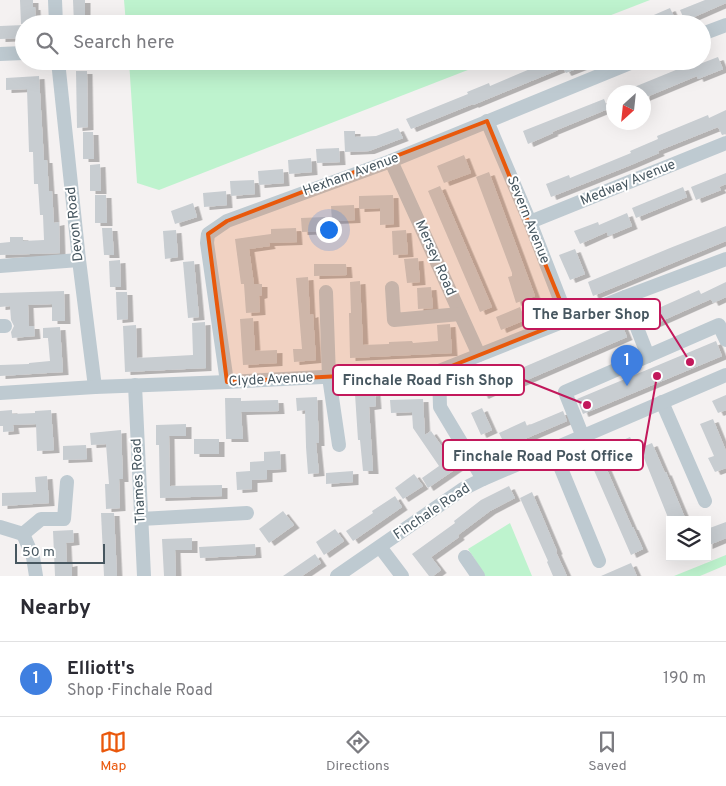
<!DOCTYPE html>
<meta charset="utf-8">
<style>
:root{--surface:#fff;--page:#f7f7f7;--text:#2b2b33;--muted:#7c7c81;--line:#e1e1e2;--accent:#ea580c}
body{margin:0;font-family:Overpass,sans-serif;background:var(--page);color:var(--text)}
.controls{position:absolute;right:15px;bottom:15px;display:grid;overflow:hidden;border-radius:0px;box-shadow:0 5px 20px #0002}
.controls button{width:45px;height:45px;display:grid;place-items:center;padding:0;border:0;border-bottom:1px solid var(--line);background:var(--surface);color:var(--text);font:25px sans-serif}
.compass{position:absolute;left:606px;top:85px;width:45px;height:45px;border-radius:50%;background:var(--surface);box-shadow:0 5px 20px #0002;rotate:207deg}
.scale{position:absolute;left:15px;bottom:12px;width:90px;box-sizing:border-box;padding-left:5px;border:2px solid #475760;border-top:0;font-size:14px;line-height:18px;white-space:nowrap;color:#475760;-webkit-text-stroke:4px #fff;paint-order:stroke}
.you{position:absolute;left:328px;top:229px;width:18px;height:18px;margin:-12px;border:4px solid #fff;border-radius:50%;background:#1a73e8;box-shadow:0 0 0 8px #1a73e833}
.badge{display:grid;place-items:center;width:32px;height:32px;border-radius:50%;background:var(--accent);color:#fff;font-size:16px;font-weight:700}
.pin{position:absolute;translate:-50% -41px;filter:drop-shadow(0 1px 2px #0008)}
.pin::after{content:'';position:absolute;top:26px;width:18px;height:15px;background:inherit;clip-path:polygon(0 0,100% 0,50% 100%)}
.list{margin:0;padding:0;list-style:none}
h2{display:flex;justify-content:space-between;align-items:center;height:65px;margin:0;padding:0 20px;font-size:21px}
h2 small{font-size:16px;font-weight:400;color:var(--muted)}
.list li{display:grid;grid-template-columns:32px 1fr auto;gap:15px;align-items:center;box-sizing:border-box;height:75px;padding:0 20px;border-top:1px solid var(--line)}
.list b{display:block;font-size:19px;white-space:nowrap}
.list p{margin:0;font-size:16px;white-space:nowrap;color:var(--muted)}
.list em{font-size:16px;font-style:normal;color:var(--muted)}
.icon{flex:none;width:28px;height:28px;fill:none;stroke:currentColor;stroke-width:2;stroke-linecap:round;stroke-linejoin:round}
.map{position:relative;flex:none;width:726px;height:576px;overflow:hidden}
.search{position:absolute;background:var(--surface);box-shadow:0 5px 20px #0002;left:15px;right:15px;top:15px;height:55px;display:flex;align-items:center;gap:12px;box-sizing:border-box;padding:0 18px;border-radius:28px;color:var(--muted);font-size:19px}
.sheet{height:140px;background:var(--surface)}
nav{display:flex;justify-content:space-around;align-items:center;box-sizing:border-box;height:70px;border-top:1px solid var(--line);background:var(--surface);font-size:14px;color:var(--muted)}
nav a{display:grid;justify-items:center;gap:2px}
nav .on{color:var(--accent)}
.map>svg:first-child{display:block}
.green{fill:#bef3ce}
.building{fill:#c8cdd1;filter:url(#shadow)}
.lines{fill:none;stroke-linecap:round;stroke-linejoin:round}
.minor{stroke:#becad1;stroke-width:14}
.marked{fill:#e8590c;fill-opacity:0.2;stroke:#e8590c;stroke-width:4;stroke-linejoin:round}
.labels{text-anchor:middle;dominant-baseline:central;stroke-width:4;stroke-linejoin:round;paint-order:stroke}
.street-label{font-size:14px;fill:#475760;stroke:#fff}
.leader{fill:none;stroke:#c2185b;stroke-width:2}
.callout-dot{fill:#c2185b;stroke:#fff;stroke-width:2}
.callout{fill:#fff;stroke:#c2185b;stroke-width:2}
.callout-label{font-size:15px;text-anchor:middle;font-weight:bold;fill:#475760}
</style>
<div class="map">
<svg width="726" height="576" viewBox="0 0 726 576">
<defs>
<filter id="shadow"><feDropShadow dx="5.5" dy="3" stdDeviation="0" flood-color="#0004"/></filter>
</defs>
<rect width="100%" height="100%" fill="#f4f1f1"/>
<g class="green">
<polygon points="124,0 650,0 588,24 126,24"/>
<polygon points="129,61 491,61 159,190 137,183"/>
<polygon points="510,523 532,576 482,576 474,566 476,561 468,549"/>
<polygon points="726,555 726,565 700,576 674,576"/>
</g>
<g class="building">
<polygon points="20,0 33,0 33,7 35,7 36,24 21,24"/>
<polygon points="73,0 85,0 85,24 74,24"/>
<polygon points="705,0 726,0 726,3 685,21 680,10"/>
<polygon points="670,8 676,21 669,24 633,24"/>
<polygon points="24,25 24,38 0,39 0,26"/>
<polygon points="718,57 723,69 698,79 697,76 644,98 644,92 622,92 688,65 689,68"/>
<polygon points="549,61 594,62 566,73 563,68 473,105 473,104 411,129 406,119 468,94 467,92 489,83 490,86"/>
<polygon points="76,71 87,71 88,127 77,128"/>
<polygon points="39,76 44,160 47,160 49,191 52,191 54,223 59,222 60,253 0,255 0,243 10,242 10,237 23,237 23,241 44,240 43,215 40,215 38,184 34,184 33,152 29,152 27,89 6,90 6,78"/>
<polygon points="604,99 608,109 552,132 553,133 528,144 523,131"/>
<polygon points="726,110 726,134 722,135 718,127 658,151 659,153 631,165 551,197 546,184 569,175 570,178 631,153 630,151 658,139 657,136 708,115 709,118"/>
<polygon points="398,128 403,138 369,151 345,152 344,131 355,131 355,137 376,136"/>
<polygon points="83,132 93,132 94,159 83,159"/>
<polygon points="339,148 340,162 317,163 316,149"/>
<polygon points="464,155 471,173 444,183 437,166"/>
<polygon points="311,158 312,172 289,174 288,160"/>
<polygon points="100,164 101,191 90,191 90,165"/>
<polygon points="283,169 284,183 259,185 258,171"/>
<polygon points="489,172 499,199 535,296 516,303 508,277 512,276 512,273 476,177"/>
<polygon points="726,173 726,184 719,187 721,190 696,200 691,187"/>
<polygon points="254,180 255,194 231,196 230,181"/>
<polygon points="440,186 492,307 480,312 428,191"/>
<polygon points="683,187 687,197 636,218 632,208"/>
<polygon points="226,191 227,205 204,207 203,193"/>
<polygon points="95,195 106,195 107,223 95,223"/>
<polygon points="393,195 394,224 380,225 380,208 359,209 359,196"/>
<polygon points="193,203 197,217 175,224 171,211"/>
<polygon points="354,205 355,220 332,221 331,206"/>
<polygon points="627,213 632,226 608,236 607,232 580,244 574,231 598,222 599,225"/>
<polygon points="325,217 326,231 302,232 301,218"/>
<polygon points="726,226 726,241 593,296 588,282 670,248"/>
<polygon points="102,228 112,228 114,255 104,255"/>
<polygon points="296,228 297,242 269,243 270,246 249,249 254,284 262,284 262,295 259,296 260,312 246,313 244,284 241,284 235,239 271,234 271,229"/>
<polygon points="176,230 178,257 165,259 163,231"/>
<polygon points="406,230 408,254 393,255 392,231"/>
<polygon points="575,249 585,274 570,280 559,255"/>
<polygon points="418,258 420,282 407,283 404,259"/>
<polygon points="120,260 121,287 110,287 109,261"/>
<polygon points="194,261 199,317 188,318 183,262"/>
<polygon points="314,264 346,264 347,275 314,276"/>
<polygon points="308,277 310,315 313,314 316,360 294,362 293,349 302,349 296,278"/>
<polygon points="360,281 363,345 389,344 389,342 412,341 413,343 438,341 437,325 450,324 452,353 350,358 349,313 351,313 350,282"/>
<polygon points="726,282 726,297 713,303 711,299 648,327 643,315 699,290 701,294"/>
<polygon points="431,287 433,308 418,309 417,288"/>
<polygon points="64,291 65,321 52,321 52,304 28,305 29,326 34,326 35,336 12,338 11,332 14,326 11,320 10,306 0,307 0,293"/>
<polygon points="116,292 127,292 128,319 117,320"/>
<polygon points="520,307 525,320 501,330 496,317"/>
<polygon points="253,318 255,351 277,350 277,363 243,365 240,319"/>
<polygon points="205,322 206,368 125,372 123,326 136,325 137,358 193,355 192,323"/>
<polygon points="622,325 627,337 513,386 512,383 483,396 477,384 502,373 503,376"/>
<polygon points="60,327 63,372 0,376 0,365 29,364 29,363 50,361 48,338 43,338 43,328"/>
<polygon points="716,341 722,356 583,414 577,399"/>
<polygon points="375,393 376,406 369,407 373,471 363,471 360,440 358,440 355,394"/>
<polygon points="726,395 726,410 718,413 712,401"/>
<polygon points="317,397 319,443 316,443 319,473 308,474 306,447 306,446 305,410 297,411 296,398"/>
<polygon points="225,398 241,398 241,401 278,400 279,411 241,412 243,439 226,439"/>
<polygon points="423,399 425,435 431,431 457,468 428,488 422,478 439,466 413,428 412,412 391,413 390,400"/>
<polygon points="482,408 492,430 481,435 471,413"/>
<polygon points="12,410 12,414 35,413 35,411 51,410 54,450 37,451 36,424 13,425 14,431 3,432 3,426 0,426 0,411"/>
<polygon points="563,411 567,421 506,447 499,433 525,421 527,426"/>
<polygon points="713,419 726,451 726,468 715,472 708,458 714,456 700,424"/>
<polygon points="186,424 186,436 169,436 170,486 222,485 222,496 160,498 159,445 156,445 156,425"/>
<polygon points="121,430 123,479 119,479 120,508 106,509 105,484 109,484 106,444 91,445 90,433"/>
<polygon points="630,437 636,449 611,460 605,448"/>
<rect x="194" y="439" width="25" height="15"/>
<polygon points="652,443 665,473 666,472 686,520 669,520 640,448"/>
<polygon points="86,445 87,459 63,460 63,446"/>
<polygon points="280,451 281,469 267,470 267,479 252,480 252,489 237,490 236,472 250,471 250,462 264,461 264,452"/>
<polygon points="604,463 632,527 633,527 643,549 631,555 593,468"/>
<polygon points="353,471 353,482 326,484 326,473"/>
<polygon points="414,474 423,486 403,499 395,488"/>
<polygon points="47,476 49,503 2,506 2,493 36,492 35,477"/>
<polygon points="509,486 515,498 490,511 458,535 459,537 431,557 441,570 433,576 429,576 412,554 455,523 454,521 481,500"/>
<polygon points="532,492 557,551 556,552 567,576 553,576 547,562 548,561 520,498"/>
<polygon points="395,496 402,507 353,541 346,531 373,513 372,511"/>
<polygon points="283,511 294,525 269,543 259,529"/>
<polygon points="101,513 114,513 117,576 104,576"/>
<polygon points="726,522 726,538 707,546 707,529"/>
<polygon points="335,529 344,541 324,555 316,542"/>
<polygon points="73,530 74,542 66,543 67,564 72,563 72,576 55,576 53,531"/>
<polygon points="192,538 192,550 175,550 176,576 164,576 162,539"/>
<polygon points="255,544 256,555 200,558 199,547"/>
<polygon points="315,554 321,563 302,576 283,576"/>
<polygon points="631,563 637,576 601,576"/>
</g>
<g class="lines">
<g class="minor">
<polyline points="55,0 56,24"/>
<polyline points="702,34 726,25"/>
<polyline points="0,54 24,53"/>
<polyline points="58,61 79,260 95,387"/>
<polyline points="487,121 530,222 568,320"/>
<polyline points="391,161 479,355"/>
<polyline points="530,222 726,143"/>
<polyline points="0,266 79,260"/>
<polyline points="392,288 394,320 460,314"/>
<polyline points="326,292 329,377 339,445"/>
<polyline points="625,297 648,356"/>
<polyline points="0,326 5,326"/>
<polyline points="439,371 440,407 483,479"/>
<polyline points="227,382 207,243 208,234 227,221 391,161 635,61"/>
<polyline points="135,385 144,576"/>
<polyline points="0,393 95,387 227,382 439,371 625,297 726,259"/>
<polyline points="662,402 705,501"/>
<polyline points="583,437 565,392 719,325 726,340"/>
<polyline points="553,449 599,561"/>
<polyline points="141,519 247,513"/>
<polyline points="0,527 23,534 41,519 64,519 67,482"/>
<polyline points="23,534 33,557 36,576"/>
<polyline points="380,547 402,576"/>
<polyline points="465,557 478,576"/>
<polyline points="337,576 463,489 483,479 726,375"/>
</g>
</g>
<path class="marked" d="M487,121L568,320L439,371L227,382L208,234L227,221Z"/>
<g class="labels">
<g class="street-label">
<text transform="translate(351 175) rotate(-20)">Hexham Avenue</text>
<text transform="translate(628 183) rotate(-22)">Medway Avenue</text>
<text transform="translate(528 220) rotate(68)">Severn Avenue</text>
<text transform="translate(75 224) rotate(-96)">Devon Road</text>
<text transform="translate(435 258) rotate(66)">Mersey Road</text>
<text transform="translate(271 380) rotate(-3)">Clyde Avenue</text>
<text transform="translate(139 481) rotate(-93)">Thames Road</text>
<text transform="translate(432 512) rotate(-34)">Finchale Road</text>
</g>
</g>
<path class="leader" d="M690 362L660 314M587 405L524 380M657 376L643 455"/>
<g class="callout-dot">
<circle cx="690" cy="362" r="5"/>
<circle cx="587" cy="405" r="5"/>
<circle cx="657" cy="376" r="5"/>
</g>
<g class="callout">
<rect x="523" y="299" width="137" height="30" rx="5"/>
<rect x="333" y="365" width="191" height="30" rx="5"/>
<rect x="443" y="440" width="200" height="30" rx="5"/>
</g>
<g class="callout-label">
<text x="591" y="319">The Barber Shop</text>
<text x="428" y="385">Finchale Road Fish Shop</text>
<text x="543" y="461">Finchale Road Post Office</text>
</g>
</svg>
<div class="controls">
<button><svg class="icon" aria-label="layers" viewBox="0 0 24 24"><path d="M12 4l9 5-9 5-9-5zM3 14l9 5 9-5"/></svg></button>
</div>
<svg class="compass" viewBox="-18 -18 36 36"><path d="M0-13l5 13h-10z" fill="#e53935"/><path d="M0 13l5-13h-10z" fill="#7c7c81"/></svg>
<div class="scale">50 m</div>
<div class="you"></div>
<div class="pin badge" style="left:627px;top:386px;background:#3f7fe0">1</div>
<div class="search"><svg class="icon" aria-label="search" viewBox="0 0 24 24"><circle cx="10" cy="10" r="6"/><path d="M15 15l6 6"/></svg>Search here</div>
</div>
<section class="sheet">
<h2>Nearby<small></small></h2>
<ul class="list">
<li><span class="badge" style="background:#3f7fe0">1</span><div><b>Elliott's</b><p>Shop · Finchale Road</p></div><em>190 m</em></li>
</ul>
</section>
<nav>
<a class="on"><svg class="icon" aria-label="map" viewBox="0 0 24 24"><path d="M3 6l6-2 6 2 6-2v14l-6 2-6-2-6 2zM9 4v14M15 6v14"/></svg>Map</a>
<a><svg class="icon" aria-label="directions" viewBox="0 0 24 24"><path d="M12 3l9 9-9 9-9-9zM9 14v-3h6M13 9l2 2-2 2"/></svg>Directions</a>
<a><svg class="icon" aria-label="saved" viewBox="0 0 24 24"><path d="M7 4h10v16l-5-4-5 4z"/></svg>Saved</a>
</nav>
